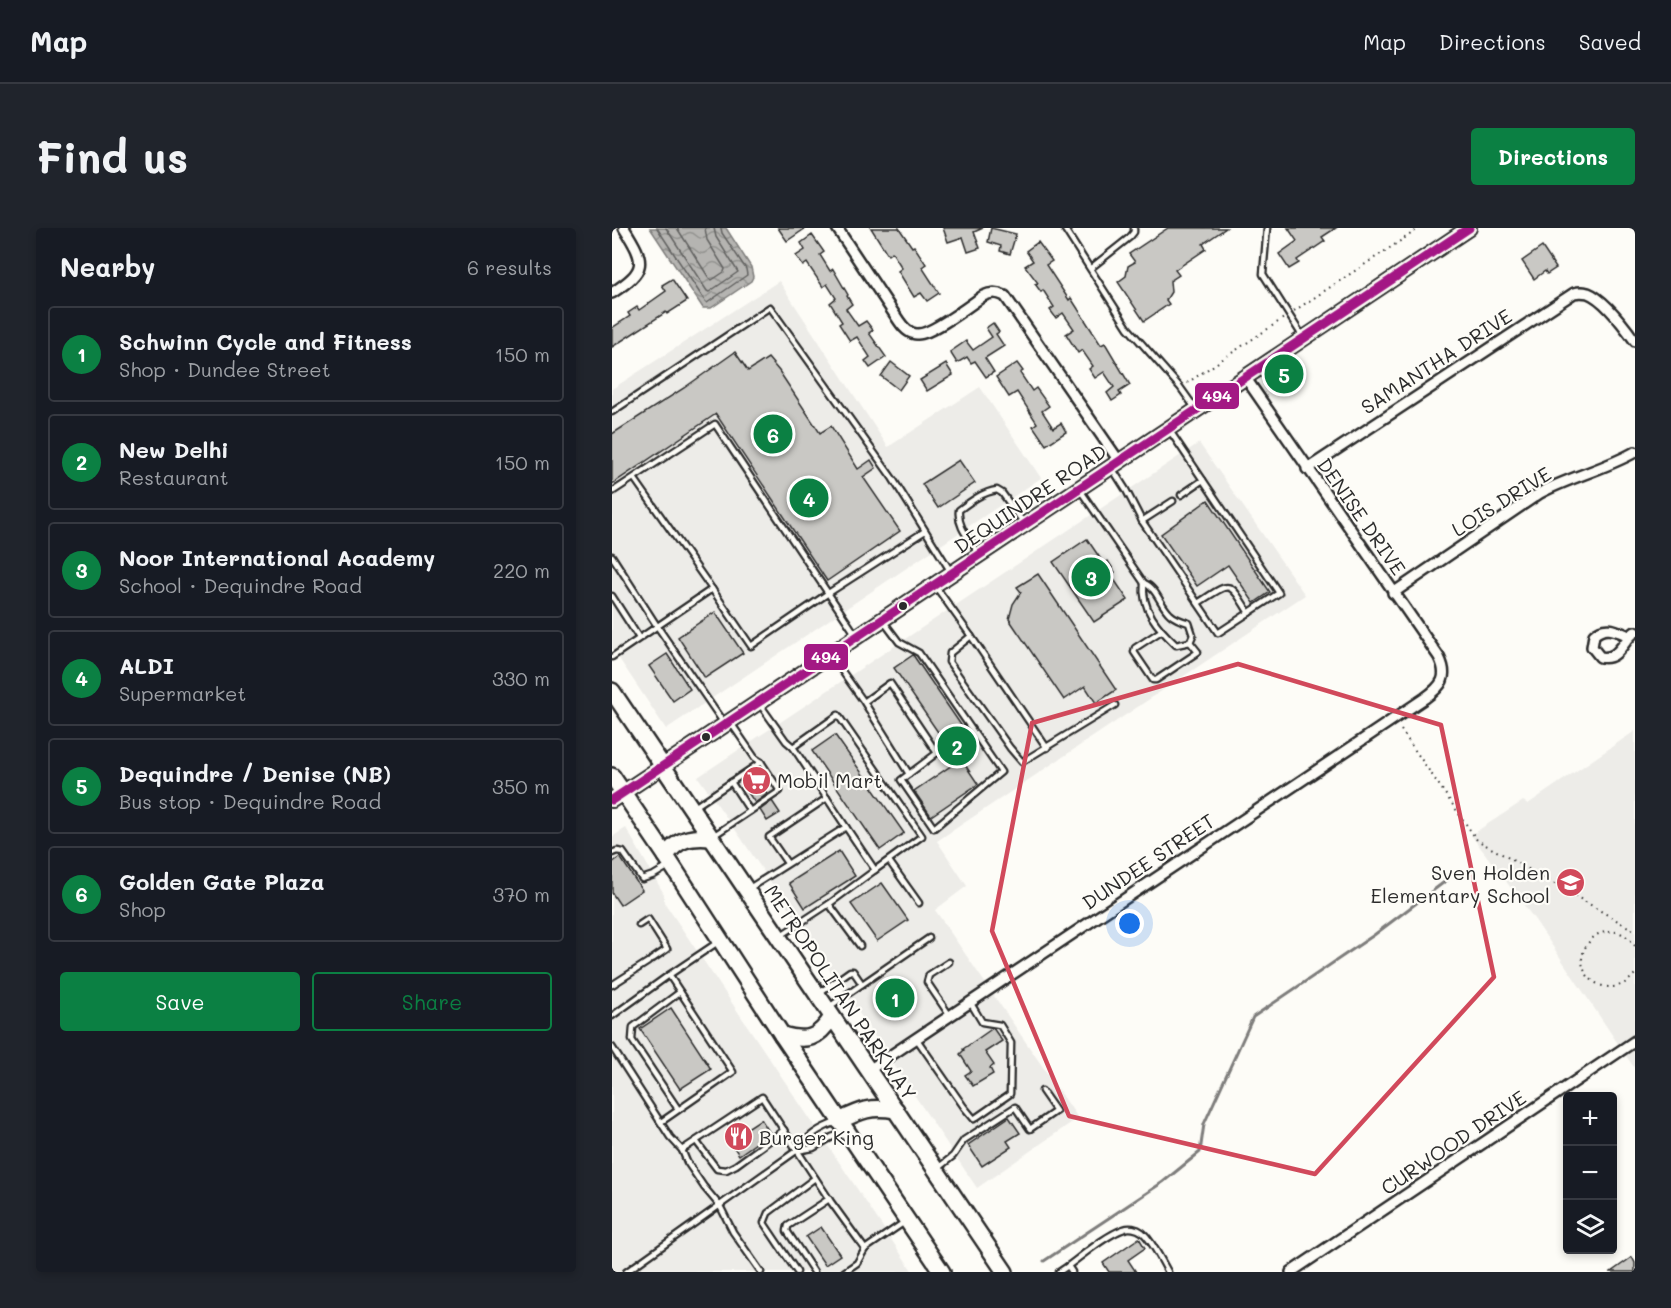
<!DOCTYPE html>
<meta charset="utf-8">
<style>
:root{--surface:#171b24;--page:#20242c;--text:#f1f3f6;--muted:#9ea1a6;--line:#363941;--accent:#0b8043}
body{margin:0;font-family:Mali,sans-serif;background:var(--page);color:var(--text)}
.controls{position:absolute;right:18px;bottom:18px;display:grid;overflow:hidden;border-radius:6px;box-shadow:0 3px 9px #0003}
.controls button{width:54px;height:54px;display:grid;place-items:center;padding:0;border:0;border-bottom:2px solid var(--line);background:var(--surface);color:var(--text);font:30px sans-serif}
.you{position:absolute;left:518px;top:696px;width:21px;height:21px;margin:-15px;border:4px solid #fff;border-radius:50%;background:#1a73e8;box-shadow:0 0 0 9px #1a73e833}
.badge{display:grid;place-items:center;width:39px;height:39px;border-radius:50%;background:var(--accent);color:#fff;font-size:20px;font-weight:700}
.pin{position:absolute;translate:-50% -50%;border:3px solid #fff;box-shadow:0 2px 6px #0006}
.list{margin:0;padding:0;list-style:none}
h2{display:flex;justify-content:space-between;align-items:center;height:78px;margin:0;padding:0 24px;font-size:26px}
h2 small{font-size:20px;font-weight:400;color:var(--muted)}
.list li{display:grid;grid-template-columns:39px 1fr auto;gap:18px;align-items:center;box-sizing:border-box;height:96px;margin:0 12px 12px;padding:0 12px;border:2px solid var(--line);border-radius:6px}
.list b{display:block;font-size:22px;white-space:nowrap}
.list p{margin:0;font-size:20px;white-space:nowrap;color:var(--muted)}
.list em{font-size:20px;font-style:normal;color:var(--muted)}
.actions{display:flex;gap:12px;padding:18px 24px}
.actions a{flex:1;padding:14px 0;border:2px solid var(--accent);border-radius:6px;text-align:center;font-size:21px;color:var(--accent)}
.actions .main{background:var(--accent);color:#fff}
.icon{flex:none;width:33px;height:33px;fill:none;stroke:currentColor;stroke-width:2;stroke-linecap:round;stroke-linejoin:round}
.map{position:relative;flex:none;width:1023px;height:1044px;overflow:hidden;border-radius:6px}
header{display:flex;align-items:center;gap:36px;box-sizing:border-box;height:84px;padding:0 30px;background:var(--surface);border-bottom:2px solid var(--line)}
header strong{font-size:28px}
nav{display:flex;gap:33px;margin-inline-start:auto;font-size:21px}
.intro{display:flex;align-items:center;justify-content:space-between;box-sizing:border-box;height:144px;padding:0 36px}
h1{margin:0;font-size:42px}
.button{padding:15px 27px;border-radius:6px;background:var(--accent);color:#fff;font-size:21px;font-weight:700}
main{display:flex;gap:36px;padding:0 36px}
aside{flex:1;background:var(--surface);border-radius:6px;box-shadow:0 3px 9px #0003}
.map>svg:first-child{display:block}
.built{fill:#edece8}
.water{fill:url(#water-waves);stroke:#7e7d7b;stroke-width:1.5}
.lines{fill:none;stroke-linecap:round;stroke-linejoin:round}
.shore{stroke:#626261;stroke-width:1.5}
.stream{stroke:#7e7d7b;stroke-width:3}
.building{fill:#c9c8c4;stroke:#2b2b2b;stroke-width:1.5}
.lane-casing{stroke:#2b2b2b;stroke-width:9}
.street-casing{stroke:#2b2b2b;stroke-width:14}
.secondary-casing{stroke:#2b2b2b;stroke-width:18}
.primary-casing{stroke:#2b2b2b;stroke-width:20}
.path{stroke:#2b2b2b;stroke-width:2;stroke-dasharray:1.5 4.5;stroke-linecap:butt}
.lane{stroke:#fdfcf7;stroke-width:4.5}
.street{stroke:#fdfcf7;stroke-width:9}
.secondary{stroke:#fdfcf7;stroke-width:14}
.primary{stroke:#fdfcf7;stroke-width:15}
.bus-1-casing{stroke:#fdfcf7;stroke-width:14}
.bus-1{stroke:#a31984;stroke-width:9}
.marked{fill:none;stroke:#d1495b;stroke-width:4.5;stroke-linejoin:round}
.bus-dot{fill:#2b2b2b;stroke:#fdfcf7;stroke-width:2}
.labels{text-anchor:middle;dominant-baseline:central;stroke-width:4.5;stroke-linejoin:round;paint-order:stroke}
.street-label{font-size:20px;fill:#2b2b2b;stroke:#fdfcf7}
.poi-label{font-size:20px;fill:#2b2b2b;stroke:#fdfcf7;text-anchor:start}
.line-badge{stroke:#fdfcf7;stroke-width:2}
.badge-label{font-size:16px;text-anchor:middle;font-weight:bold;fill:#fff}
</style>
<header>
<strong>Map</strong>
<nav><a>Map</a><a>Directions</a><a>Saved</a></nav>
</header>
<div class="intro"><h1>Find us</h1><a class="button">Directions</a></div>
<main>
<aside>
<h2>Nearby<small>6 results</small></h2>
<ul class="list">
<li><span class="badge">1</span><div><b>Schwinn Cycle and Fitness</b><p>Shop · Dundee Street</p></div><em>150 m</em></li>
<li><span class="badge">2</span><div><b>New Delhi</b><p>Restaurant</p></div><em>150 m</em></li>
<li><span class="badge">3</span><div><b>Noor International Academy</b><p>School · Dequindre Road</p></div><em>220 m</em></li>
<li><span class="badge">4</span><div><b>ALDI</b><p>Supermarket</p></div><em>330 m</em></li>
<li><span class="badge">5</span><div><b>Dequindre / Denise (NB)</b><p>Bus stop · Dequindre Road</p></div><em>350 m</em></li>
<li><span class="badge">6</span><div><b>Golden Gate Plaza</b><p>Shop</p></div><em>370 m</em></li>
</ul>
<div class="actions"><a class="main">Save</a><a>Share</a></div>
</aside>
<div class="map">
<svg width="1023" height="1044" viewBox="0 0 1023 1044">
<defs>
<pattern id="water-waves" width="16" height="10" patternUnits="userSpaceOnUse" patternTransform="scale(1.5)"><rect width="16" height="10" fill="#b5b4b1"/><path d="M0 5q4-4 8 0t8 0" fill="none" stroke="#939390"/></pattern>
</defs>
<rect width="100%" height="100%" fill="#fdfcf7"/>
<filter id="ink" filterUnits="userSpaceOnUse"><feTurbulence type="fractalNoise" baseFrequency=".0167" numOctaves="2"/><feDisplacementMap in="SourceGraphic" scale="12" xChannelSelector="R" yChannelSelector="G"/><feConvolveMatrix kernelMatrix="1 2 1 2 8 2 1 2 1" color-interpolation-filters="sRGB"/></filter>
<g filter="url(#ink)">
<g class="built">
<polygon points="167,53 276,219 368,159 429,250 54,501 0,420 0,161"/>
<polygon points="587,215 693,367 325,613 355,658 323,682 466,890 365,960 129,610 86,549"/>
<polygon points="1023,503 1023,841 923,692 859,607 911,573 916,576"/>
<polygon points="14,600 52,666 52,674 301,1044 0,1044 0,609"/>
</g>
<polygon class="water" points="38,0 114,0 139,39 141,49 139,53 99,80 91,80"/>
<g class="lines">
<g class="shore">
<polyline points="45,0 93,73 95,75 135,47 134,41 110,5 109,0"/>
<polyline points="54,0 95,63 97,64 126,44 104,9 102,0"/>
<polyline points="65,0 97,50 100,52 112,44 113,41 95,12 93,0"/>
</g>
<polyline class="stream" points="432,1033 551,954 588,924 592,896 641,789 762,707 835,652"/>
</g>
<g class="building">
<polygon points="166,0 194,0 175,13"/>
<polygon points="259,0 287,0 300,19 302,18 314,36 310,39 327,65 315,73 309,65 302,69 286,43 290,40 280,24 276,27"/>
<polygon points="331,0 371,0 362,4 368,20 356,24 351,9 336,14"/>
<polygon points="379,0 404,6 398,26 388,23 389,18 376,14"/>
<polygon points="556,0 614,0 591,16 594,21 563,42 567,47 558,53 559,64 554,72 557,76 532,93 506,54 514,48 516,38 523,34 517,26"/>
<polygon points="676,0 724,0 710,9 713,13 685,32 687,35 677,41 667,26 685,13"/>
<polygon points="200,7 212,24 208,27 218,43 221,41 236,67 235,68 240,76 234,81 246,98 254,93 261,102 257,105 274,129 258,140 253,133 258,129 245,109 238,113 227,96 230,94 218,75 224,70 215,56 211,59 195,35 191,38 184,28 193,22 189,15"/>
<polygon points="426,14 440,33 434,37 457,72 459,70 489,117 493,115 518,157 507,164 509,167 500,173 495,165 502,159 492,144 483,150 477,141 481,138 470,122 466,125 454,106 462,101 451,85 444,90 438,82 442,79 431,62 429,64 423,56 426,55 413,38 421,33 414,23"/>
<polygon points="930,19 944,40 935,46 933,43 922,51 910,33"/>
<polygon points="60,51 75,73 55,86 54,84 0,119 0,100 18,88 16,85 25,79 27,82 54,63 50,57"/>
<polygon points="381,95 387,104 384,106 392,118 373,130 382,144 374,149 363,133 359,135 355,129 345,135 338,124 354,113 361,122 380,109 374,100"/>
<polygon points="123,124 136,143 156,130 167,143 208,205 219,198 246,241 259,232 264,240 251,249 288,303 215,353 104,186 0,256 0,206 72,160"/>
<polygon points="279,134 297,148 287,162 269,148"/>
<polygon points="405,135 411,143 408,145 420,163 424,160 437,178 430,183 441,200 449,195 454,204 434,217 421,198 425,195 405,164 397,169 384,149"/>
<polygon points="334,136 341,147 315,163 308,152"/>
<polygon points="347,232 363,255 326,280 310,256"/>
<polygon points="596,272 658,364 642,375 616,337 585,358 549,306"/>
<polygon points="475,311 492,336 496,333 503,344 499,347 516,372 482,394 441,334"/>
<polygon points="426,346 504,462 484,475 473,458 452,472 397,391 401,376 409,364 405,359"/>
<polygon points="103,384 131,425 93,450 66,409"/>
<polygon points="55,426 78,461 61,473 37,438"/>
<polygon points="301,427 362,516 343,529 282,440"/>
<polygon points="223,507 292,605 268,622 200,523"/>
<polygon points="349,531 366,556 319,588 302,563"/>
<polygon points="149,542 156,552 149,557 155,566 143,575 128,553 141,545 142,546"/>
<polygon points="160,573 168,585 155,593 148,582"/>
<polygon points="227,623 243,648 193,680 177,655"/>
<polygon points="8,629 30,662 8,677 0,665 0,635"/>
<polygon points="270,655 296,692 265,713 239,676"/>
<polygon points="59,780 99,841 68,861 28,801"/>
<polygon points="381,800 390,813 373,824 382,837 378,840 381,846 361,858 353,847 359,843 348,826 352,822 351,821"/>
<polygon points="397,889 408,905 395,913 399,919 370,938 356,917"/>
<polygon points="149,891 158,905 127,927 117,912"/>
<polygon points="209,999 228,1027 213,1037 194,1009"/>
<polygon points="527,1010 533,1020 516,1032 524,1044 497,1044 491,1035"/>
<polygon points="1020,1029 1023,1035 1023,1044 999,1044"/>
</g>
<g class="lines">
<defs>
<g id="lane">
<polyline points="452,0 516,100 568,159 583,180"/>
<polyline points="655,0 651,46 691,109"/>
<polyline points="479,40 518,9 522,4 522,0"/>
<polyline points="0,184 158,79 281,251 339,344"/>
<polyline points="500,240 514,262 530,293 606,405 667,365 558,203"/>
<polyline points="22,250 100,361"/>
<path d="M468,262L532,355C545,360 548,377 558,386C563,391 570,393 577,395L581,407L578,414"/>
<polyline points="0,264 103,196 244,407"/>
<polyline points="569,267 591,252"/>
<polyline points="530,293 561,273"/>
<path d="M366,324C357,310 345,299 347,282C359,273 371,264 385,262L390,265L411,294"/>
<polyline points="0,328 45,398 111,494"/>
<path d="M532,355C529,381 546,400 564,417L578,414"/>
<polyline points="324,359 359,408 338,425 337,434 398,520 410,534 503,477"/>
<polyline points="0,368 27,410"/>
<path d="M586,375C619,354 616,351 637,385"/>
<polyline points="272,394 287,414 307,425 389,544 322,600 289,552 297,546"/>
<polyline points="549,403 523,420 522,424 541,452 544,452 586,424 578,414"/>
<polyline points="359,408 435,520"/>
<polyline points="0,429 100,361 139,418 215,366 313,303"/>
<polyline points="220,429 252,474 297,546 325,525 278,455 252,474"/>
<polyline points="181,519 226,487 310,608 263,642"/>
<polyline points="119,554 138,583"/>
<polyline points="81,580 149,534"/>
<polyline points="101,608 168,563 149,534 143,530 119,495"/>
<polyline points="0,625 5,623 11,624 30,651 42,647 57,638"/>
<polyline points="277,633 307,675"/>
<polyline points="175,635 157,609 215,570"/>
<polyline points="136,661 234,599 181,519 174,513 147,475"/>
<polyline points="217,676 248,718"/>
<polyline points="27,697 36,691 55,721 39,732"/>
<polyline points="168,708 217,676 263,642 234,599"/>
<polyline points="337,734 317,747 315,754 338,788"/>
<polyline points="0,757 36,734"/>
<polyline points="207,765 238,743 241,743 250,756"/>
<polyline points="217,779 317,710"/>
<polyline points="0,788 57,747 106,714"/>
<polyline points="304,810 352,879 362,891 398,866 399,815 388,797 370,794 358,774"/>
<polyline points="0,819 58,909 70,922 75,934 92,959 108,978 121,1004 149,1044"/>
<polyline points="66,881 20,812 21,799 68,764"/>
<polyline points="49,894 121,844 57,747"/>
<polyline points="84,913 105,941 114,942 124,937 172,902"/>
<polyline points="70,922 150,869 219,974 253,1021 294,993"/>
<polyline points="184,923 201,920 220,909 232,905"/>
<polyline points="326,940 341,928 352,912 403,879 418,901 444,883 430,863"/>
<path d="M456,1038C471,1027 494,1007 512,1001C517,999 525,1000 530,1004C540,1012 549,1032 556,1044"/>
<path d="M14,1044L184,923C196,908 207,900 225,894"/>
<polyline points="185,1044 152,995 156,985 203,950"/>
<polyline points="202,1044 175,1003 176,998 217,971"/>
<polyline points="232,1044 245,1035 253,1021"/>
<polyline points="447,1044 456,1038 460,1044"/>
</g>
<g id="street">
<path d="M225,0L287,93C291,99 297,106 305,106C319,107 358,77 371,68C379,64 385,64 393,68L507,233"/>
<path d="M0,65C35,42 34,35 12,0"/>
<path d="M695,241L962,65C966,64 972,64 976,65C992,71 1013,99 1023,113"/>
<path d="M781,365L928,265C958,249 993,241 1023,224"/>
<path d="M1017,408C1005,403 993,396 982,407L980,419L988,429C1007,433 1010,413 1023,404"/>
<path d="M257,842L813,470C830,458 837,449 827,429L633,149"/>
<polyline points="679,1044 1023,813"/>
</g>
<polyline id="secondary" points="0,572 857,0"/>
<g id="primary">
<polyline points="0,463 393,1044"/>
<polyline points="0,548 54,628 170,807 330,1044"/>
<path d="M54,628C65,611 79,608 99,610"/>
<path d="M170,807C195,814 206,811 220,789"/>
<path d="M227,893C250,882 258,878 284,882"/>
</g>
</defs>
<use href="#lane" class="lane-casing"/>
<use href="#street" class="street-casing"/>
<use href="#secondary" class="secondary-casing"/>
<use href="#primary" class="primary-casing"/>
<g class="path">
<polyline points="682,83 808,0"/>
<polyline points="575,155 672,90"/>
<polyline points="789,502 865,612 941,655 1023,703"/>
<path d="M1023,718C1016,708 1008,702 995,704C989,704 983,707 979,712C951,740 995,780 1023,746"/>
</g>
<use href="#lane" class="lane"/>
<use href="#street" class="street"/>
<use href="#secondary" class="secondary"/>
<use href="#primary" class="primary"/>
<defs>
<polyline id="bus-1" points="0,572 857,0"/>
</defs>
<use href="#bus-1" class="bus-1-casing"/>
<use href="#bus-1" class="bus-1"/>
</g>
</g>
<path class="marked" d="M626,436L829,497L882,749L703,946L457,888L380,703L420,495Z"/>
<defs>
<symbol id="supermarket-disc" viewBox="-11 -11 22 22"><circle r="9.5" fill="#d1495b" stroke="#fdfcf7"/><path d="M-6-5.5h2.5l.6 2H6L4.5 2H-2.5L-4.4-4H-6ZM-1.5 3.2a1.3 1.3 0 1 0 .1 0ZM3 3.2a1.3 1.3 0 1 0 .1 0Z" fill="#fff"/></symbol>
<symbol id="school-disc" viewBox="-11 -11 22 22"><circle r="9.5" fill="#d1495b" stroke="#fdfcf7"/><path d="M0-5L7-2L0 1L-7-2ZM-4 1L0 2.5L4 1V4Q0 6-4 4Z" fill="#fff"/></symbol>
<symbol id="restaurant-disc" viewBox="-11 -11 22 22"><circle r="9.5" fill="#d1495b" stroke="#fdfcf7"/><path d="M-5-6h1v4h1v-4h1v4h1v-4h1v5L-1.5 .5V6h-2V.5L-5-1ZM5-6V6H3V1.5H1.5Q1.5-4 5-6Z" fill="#fff"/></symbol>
</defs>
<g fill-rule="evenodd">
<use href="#supermarket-disc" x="128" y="536" width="33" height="33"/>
<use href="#school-disc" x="942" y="638" width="33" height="33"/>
<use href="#restaurant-disc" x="110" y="892" width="33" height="33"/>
</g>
<g class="bus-dot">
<circle cx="291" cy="378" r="5"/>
<circle cx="94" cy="509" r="5"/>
</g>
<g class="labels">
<g class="street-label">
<text transform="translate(824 133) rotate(-33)">SAMANTHA DRIVE</text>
<text transform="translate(418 270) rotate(-34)">DEQUINDRE ROAD</text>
<text transform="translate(889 273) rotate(-32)">LOIS DRIVE</text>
<text transform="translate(750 288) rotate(55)">DENISE DRIVE</text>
<text transform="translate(536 633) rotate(-34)">DUNDEE STREET</text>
<text transform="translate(229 764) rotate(56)">METROPOLITAN PARKWAY</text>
<text transform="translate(841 914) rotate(-34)">CURWOOD DRIVE</text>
</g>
<g class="poi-label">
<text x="165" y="552">Mobil Mart</text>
<text x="938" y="644" text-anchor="end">Sven Holden<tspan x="938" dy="23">Elementary School</tspan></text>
<text x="147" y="909">Burger King</text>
</g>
</g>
<g class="line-badge">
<rect x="582" y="154" width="46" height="28" rx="6" fill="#a31984"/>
<rect x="191" y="415" width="46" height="28" rx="6" fill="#a31984"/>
</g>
<g class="badge-label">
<text x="605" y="174">494</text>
<text x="214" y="435">494</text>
</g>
</svg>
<div class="controls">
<button>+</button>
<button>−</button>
<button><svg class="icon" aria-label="layers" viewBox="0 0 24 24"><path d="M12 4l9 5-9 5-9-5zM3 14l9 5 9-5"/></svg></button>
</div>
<div class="you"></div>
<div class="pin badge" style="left:283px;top:770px">1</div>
<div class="pin badge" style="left:345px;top:518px">2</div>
<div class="pin badge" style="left:479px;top:349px">3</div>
<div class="pin badge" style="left:197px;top:270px">4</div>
<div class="pin badge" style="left:672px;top:146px">5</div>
<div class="pin badge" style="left:161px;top:206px">6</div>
</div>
</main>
